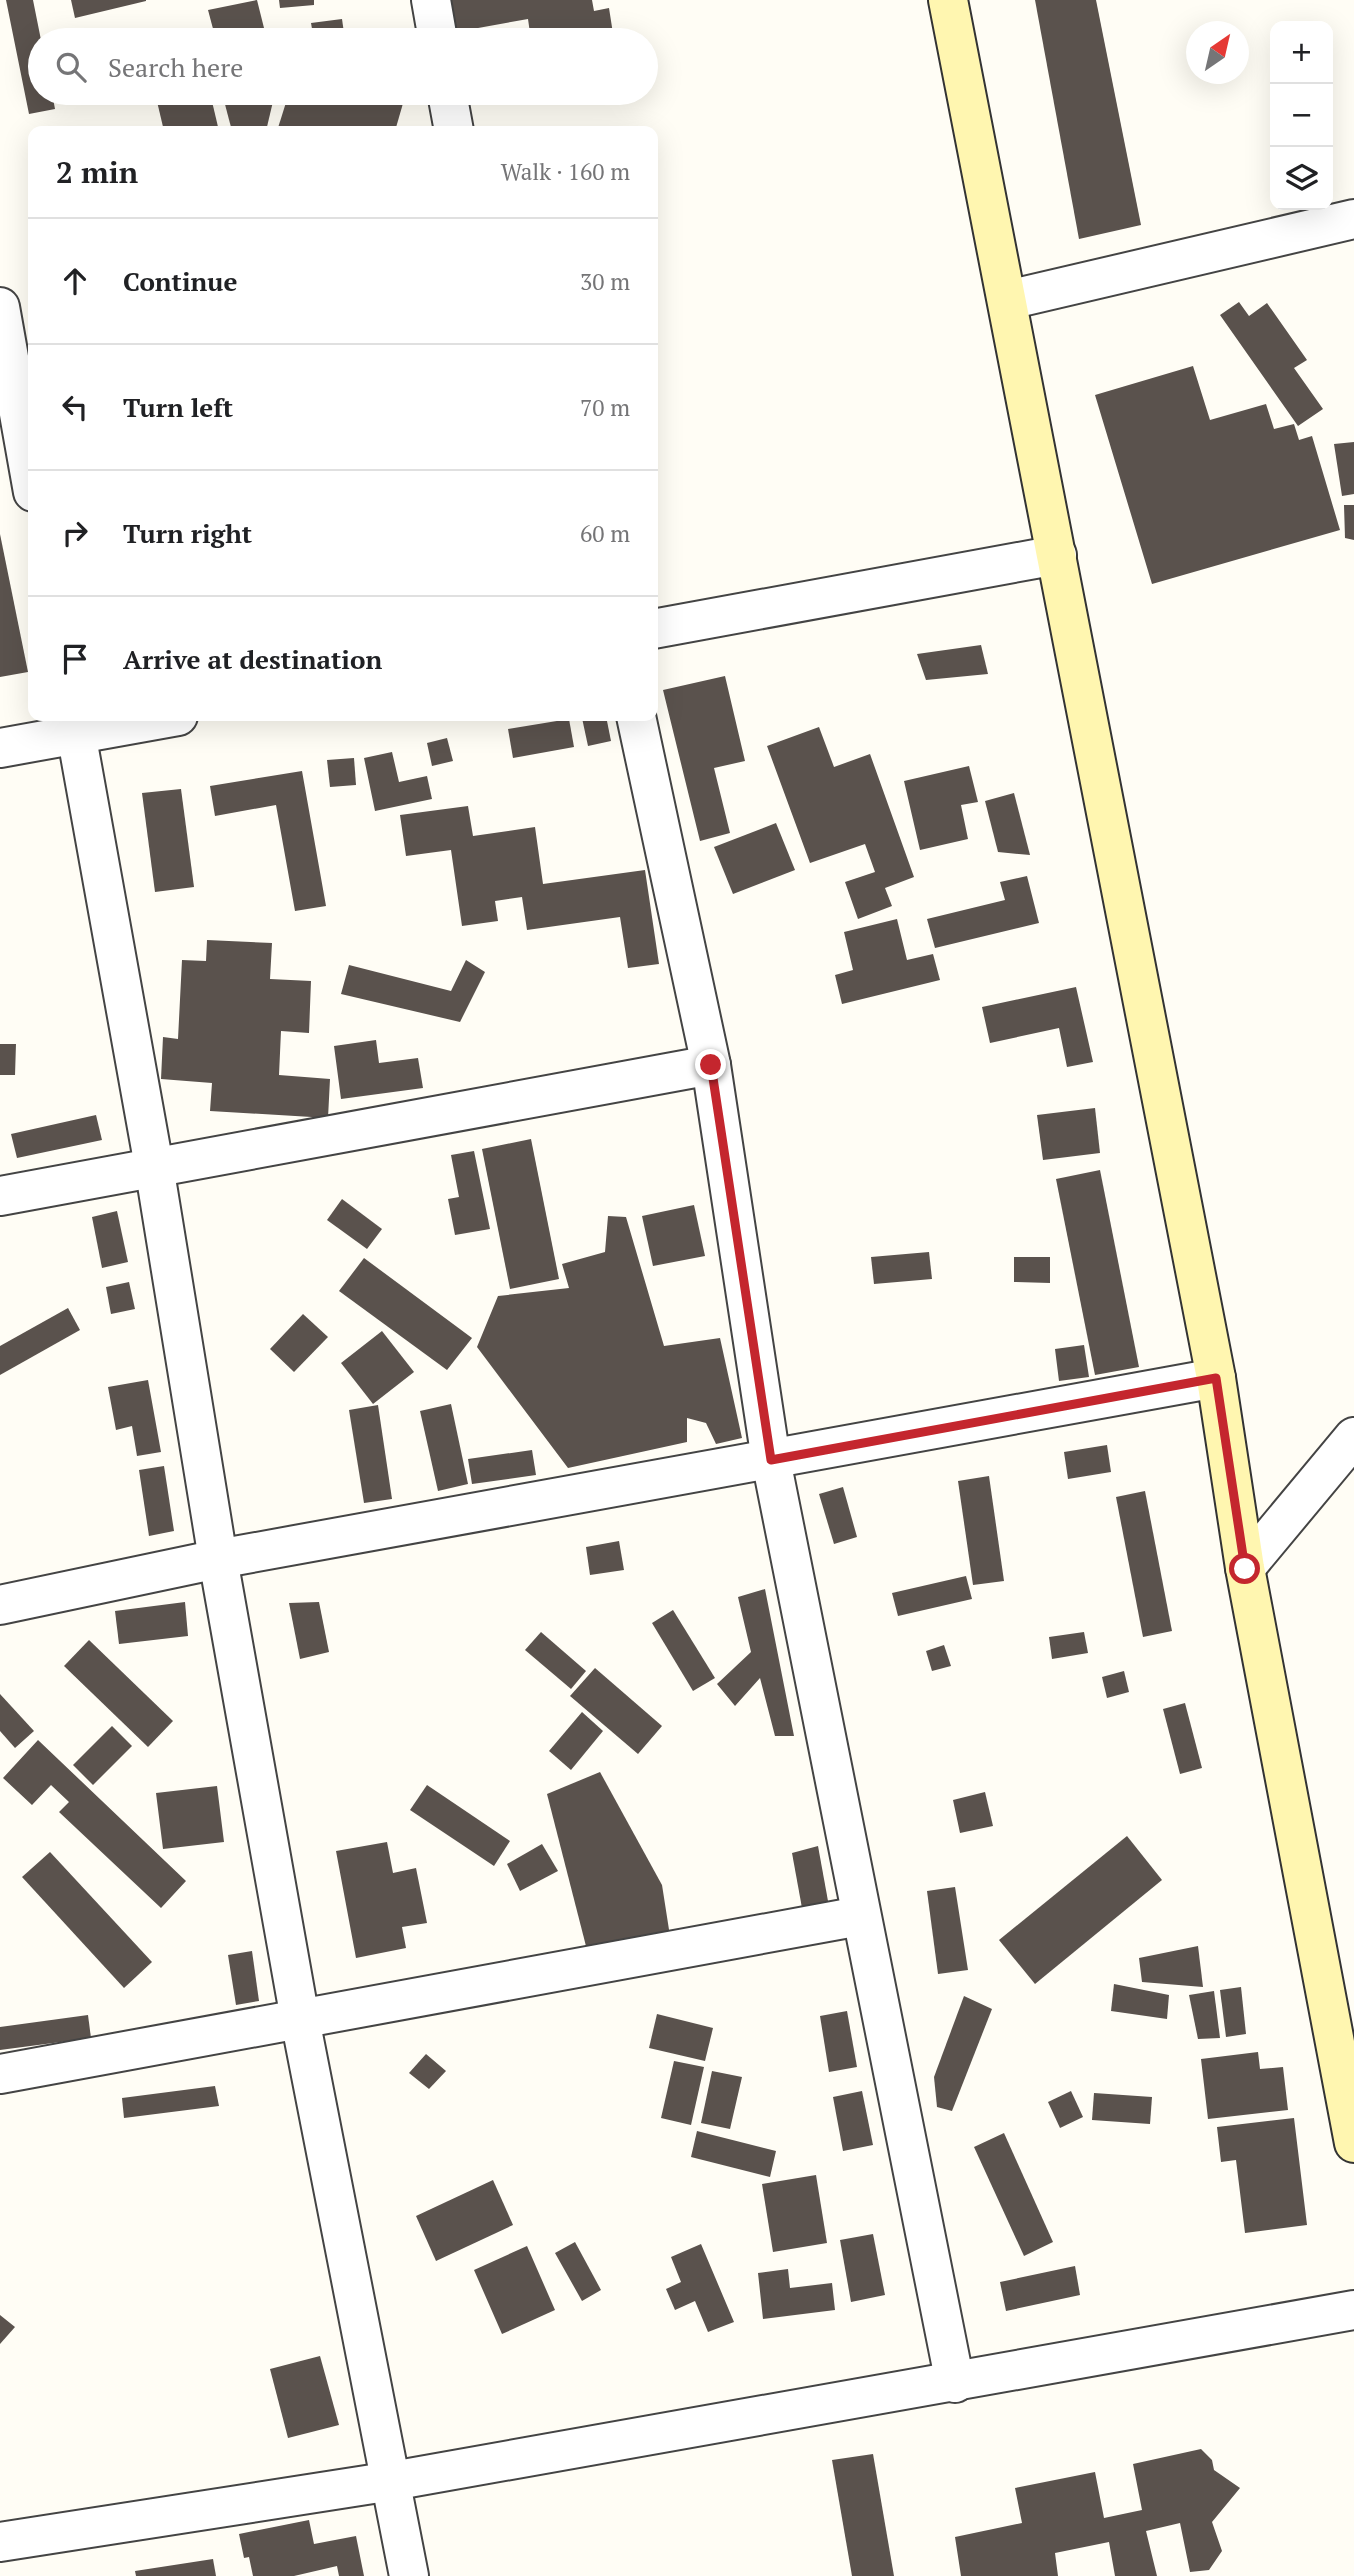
<!DOCTYPE html>
<meta charset="utf-8">
<style>
:root{--surface:#fff;--page:#f6f6f6;--text:#202124;--muted:#757577;--line:#e0e0e0}
body{margin:0;font-family:"PT Serif",serif;background:var(--page);color:var(--text)}
.controls{position:absolute;right:21px;top:21px;display:grid;overflow:hidden;border-radius:14px;box-shadow:0 7px 28px #0002}
.controls button{width:63px;height:63px;display:grid;place-items:center;padding:0;border:0;border-bottom:2px solid var(--line);background:var(--surface);color:var(--text);font:35px sans-serif}
.compass{position:absolute;left:1186px;top:21px;width:63px;height:63px;border-radius:50%;background:var(--surface);box-shadow:0 7px 28px #0002;rotate:34deg}
.stop{position:absolute;width:21px;height:21px;margin:-16px;border:5px solid #c4262e;border-radius:50%;background:#fff}
.stop.end{background:#c4262e;border-color:#fff;box-shadow:0 2px 7px #0008}
.list{margin:0;padding:0;list-style:none}
h2{display:flex;justify-content:space-between;align-items:center;height:91px;margin:0;padding:0 28px;font-size:30px}
h2 small{font-size:23px;font-weight:400;color:var(--muted)}
.list li{display:grid;grid-template-columns:46px 1fr auto;gap:21px;align-items:center;box-sizing:border-box;height:126px;padding:0 28px;border-top:2px solid var(--line)}
.list b{display:block;font-size:26px;white-space:nowrap}
.list em{font-size:23px;font-style:normal;color:var(--muted)}
.icon{flex:none;width:38px;height:38px;fill:none;stroke:currentColor;stroke-width:2;stroke-linecap:round;stroke-linejoin:round}
.map{position:relative;flex:none;width:1354px;height:2576px;overflow:hidden}
.search{position:absolute;background:var(--surface);box-shadow:0 7px 28px #0002;left:28px;top:28px;width:630px;height:77px;display:flex;align-items:center;gap:18px;box-sizing:border-box;padding:0 24px;border-radius:38px;color:var(--muted);font-size:26px}
.panel{position:absolute;background:var(--surface);box-shadow:0 7px 28px #0002;left:28px;top:126px;width:630px;height:595px;border-radius:14px}
.map>svg:first-child{display:block}
.building{fill:#5a524d}
.lines{fill:none;stroke-linecap:round;stroke-linejoin:round}
.street-casing{stroke:#444;stroke-width:42}
.secondary-casing{stroke:#333;stroke-width:42}
.street{stroke:#fff;stroke-width:38}
.secondary{stroke:#fff6b0;stroke-width:38}
.route{stroke:#c4262e;stroke-width:9}
</style>
<div class="map">
<svg width="1354" height="2576" viewBox="0 0 1354 2576">
<rect width="100%" height="100%" fill="#fffdf5"/>
<g class="building">
<polygon points="6,0 33,0 41,40 40,93 52,93 55,109 29,114"/>
<polygon points="71,0 146,0 146,1 75,18"/>
<polygon points="257,0 267,40 216,40 208,10"/>
<polygon points="279,0 314,0 314,5 280,8"/>
<polygon points="450,0 592,0 594,11 609,8 614,40 531,40 528,19 456,32"/>
<polygon points="1035,0 1096,0 1141,225 1079,239"/>
<polygon points="342,19 345,40 314,40 311,23"/>
<polygon points="148,32 150,40 119,40 119,39"/>
<polygon points="61,93 108,93 108,94 64,104"/>
<polygon points="155,93 210,93 219,131 164,131"/>
<polygon points="222,93 275,93 266,131 232,131"/>
<polygon points="289,93 406,93 395,131 277,131"/>
<polygon points="1239,302 1249,316 1267,303 1307,360 1294,368 1323,409 1298,426 1220,315"/>
<polygon points="1193,366 1210,420 1266,404 1274,429 1294,424 1299,440 1312,436 1340,530 1152,584 1095,395"/>
<polygon points="1354,442 1354,494 1342,496 1334,444"/>
<polygon points="1344,505 1354,505 1354,540 1345,538"/>
<polygon points="0,534 28,672 0,677"/>
<polygon points="981,645 988,674 926,680 917,654"/>
<polygon points="725,676 745,761 714,768 730,833 700,841 663,690"/>
<polygon points="606,716 611,741 588,746 582,718"/>
<polygon points="569,719 574,747 513,758 508,729"/>
<polygon points="819,727 834,767 870,754 914,877 885,888 892,906 858,919 845,882 875,872 865,844 810,863 767,746"/>
<polygon points="447,738 453,761 432,766 427,743"/>
<polygon points="392,752 399,782 427,776 432,799 375,811 364,758"/>
<polygon points="354,758 356,785 330,787 327,760"/>
<polygon points="969,766 978,802 961,805 968,839 920,850 904,781"/>
<polygon points="302,771 326,906 295,911 276,805 215,816 210,786"/>
<polygon points="181,789 194,887 155,892 142,793"/>
<polygon points="1014,793 1030,855 998,852 985,801"/>
<polygon points="468,806 473,836 535,827 543,884 645,870 659,964 628,968 620,917 527,930 522,897 495,901 498,921 462,926 451,850 406,856 400,815"/>
<polygon points="776,823 795,870 733,894 714,847"/>
<polygon points="1027,876 1039,923 935,948 927,919 1005,900 1000,882"/>
<polygon points="897,919 907,960 933,954 940,980 842,1004 835,975 853,970 844,932"/>
<polygon points="207,940 272,943 270,979 311,981 309,1033 281,1031 279,1075 330,1079 328,1118 210,1111 212,1083 161,1079 163,1037 178,1039 182,960 206,961"/>
<polygon points="466,960 485,972 460,1022 341,994 349,965 451,991"/>
<polygon points="1076,987 1093,1062 1067,1067 1059,1028 990,1043 982,1007"/>
<polygon points="376,1040 379,1063 418,1058 423,1088 341,1099 334,1046"/>
<polygon points="0,1044 16,1044 15,1075 0,1075"/>
<polygon points="1095,1108 1100,1153 1043,1160 1037,1115"/>
<polygon points="96,1115 102,1140 17,1158 11,1134"/>
<polygon points="531,1139 559,1279 510,1289 482,1149"/>
<polygon points="474,1151 490,1229 455,1235 448,1199 459,1197 451,1155"/>
<polygon points="1100,1170 1139,1367 1095,1375 1056,1179"/>
<polygon points="342,1199 382,1229 367,1249 327,1220"/>
<polygon points="694,1205 705,1256 653,1266 642,1216"/>
<polygon points="117,1211 128,1262 102,1268 92,1217"/>
<polygon points="608,1216 626,1217 664,1346 720,1338 742,1438 716,1444 706,1423 687,1418 687,1442 568,1468 477,1347 498,1296 569,1288 562,1264 605,1252"/>
<polygon points="929,1252 932,1279 874,1284 871,1257"/>
<polygon points="1014,1257 1050,1257 1050,1283 1014,1282"/>
<polygon points="364,1258 472,1338 447,1370 339,1291"/>
<polygon points="129,1282 135,1309 111,1314 106,1287"/>
<polygon points="68,1308 80,1330 0,1375 0,1346"/>
<polygon points="303,1314 328,1337 294,1372 270,1349"/>
<polygon points="382,1331 414,1372 373,1404 341,1363"/>
<polygon points="1084,1345 1089,1377 1059,1381 1055,1349"/>
<polygon points="148,1380 161,1452 137,1456 132,1426 116,1430 108,1387"/>
<polygon points="451,1404 468,1484 438,1491 420,1411"/>
<polygon points="378,1405 392,1499 364,1503 349,1410"/>
<polygon points="1107,1445 1111,1472 1068,1479 1064,1452"/>
<polygon points="532,1450 536,1475 472,1484 468,1459"/>
<polygon points="164,1466 174,1531 149,1536 139,1470"/>
<polygon points="989,1476 1004,1581 973,1585 958,1481"/>
<polygon points="843,1487 857,1537 834,1544 819,1494"/>
<polygon points="1145,1491 1172,1631 1143,1637 1116,1497"/>
<polygon points="619,1541 624,1570 590,1575 586,1547"/>
<polygon points="966,1576 972,1599 898,1616 892,1593"/>
<polygon points="765,1589 794,1736 775,1736 760,1678 735,1706 717,1684 751,1652 738,1597"/>
<polygon points="185,1602 188,1636 119,1644 115,1611"/>
<polygon points="319,1602 329,1652 300,1659 289,1603"/>
<polygon points="673,1610 715,1678 693,1691 652,1623"/>
<polygon points="541,1632 586,1671 571,1689 525,1650"/>
<polygon points="1084,1632 1088,1653 1052,1659 1049,1637"/>
<polygon points="89,1640 173,1721 148,1747 64,1666"/>
<polygon points="944,1645 951,1666 932,1671 926,1651"/>
<polygon points="595,1668 662,1726 638,1754 570,1696"/>
<polygon points="1124,1671 1129,1692 1107,1698 1102,1677"/>
<polygon points="0,1694 34,1731 15,1748 0,1731"/>
<polygon points="1185,1703 1202,1768 1180,1774 1163,1709"/>
<polygon points="582,1712 603,1731 571,1770 549,1751"/>
<polygon points="112,1726 132,1746 93,1785 73,1765"/>
<polygon points="38,1740 186,1881 161,1908 59,1812 69,1802 51,1785 32,1805 3,1778"/>
<polygon points="600,1772 662,1885 670,1936 587,1950 547,1794"/>
<polygon points="427,1785 510,1841 494,1866 410,1810"/>
<polygon points="217,1786 224,1842 163,1849 156,1793"/>
<polygon points="985,1792 993,1826 960,1833 953,1800"/>
<polygon points="1127,1836 1162,1880 1035,1984 999,1940"/>
<polygon points="387,1842 393,1873 416,1868 427,1923 402,1927 406,1948 356,1958 336,1851"/>
<polygon points="542,1844 558,1871 520,1891 507,1864"/>
<polygon points="818,1846 828,1901 802,1908 792,1853"/>
<polygon points="50,1852 152,1962 124,1988 22,1877"/>
<polygon points="955,1887 968,1970 938,1974 927,1891"/>
<polygon points="1198,1946 1203,1987 1142,1982 1139,1958"/>
<polygon points="252,1951 259,2001 236,2005 228,1955"/>
<polygon points="1114,1984 1169,1995 1167,2019 1111,2011"/>
<polygon points="1241,1987 1246,2034 1226,2037 1220,1990"/>
<polygon points="1214,1991 1220,2038 1198,2039 1189,1995"/>
<polygon points="964,1996 992,2009 952,2111 937,2107 934,2077"/>
<polygon points="847,2011 857,2067 829,2072 820,2016"/>
<polygon points="657,2014 713,2028 705,2061 649,2048"/>
<polygon points="88,2015 91,2038 0,2050 0,2027"/>
<polygon points="1258,2052 1260,2069 1283,2067 1288,2110 1208,2119 1201,2059"/>
<polygon points="426,2054 446,2071 429,2089 409,2073"/>
<polygon points="674,2061 704,2067 691,2125 661,2118"/>
<polygon points="712,2071 742,2077 730,2129 701,2123"/>
<polygon points="215,2086 219,2106 124,2118 122,2098"/>
<polygon points="862,2091 873,2145 843,2151 833,2097"/>
<polygon points="1071,2091 1083,2117 1060,2128 1048,2102"/>
<polygon points="1094,2093 1152,2097 1150,2124 1092,2120"/>
<polygon points="1294,2118 1307,2225 1245,2233 1236,2160 1221,2162 1217,2127"/>
<polygon points="697,2131 776,2151 770,2177 691,2157"/>
<polygon points="1004,2133 1053,2242 1024,2256 974,2147"/>
<polygon points="816,2175 827,2243 773,2252 762,2184"/>
<polygon points="493,2180 513,2225 436,2261 416,2216"/>
<polygon points="873,2234 885,2295 851,2302 840,2240"/>
<polygon points="575,2242 601,2290 582,2301 555,2253"/>
<polygon points="701,2244 734,2322 708,2332 695,2301 675,2310 666,2289 681,2282 671,2257"/>
<polygon points="527,2246 555,2310 502,2334 474,2270"/>
<polygon points="1075,2266 1080,2295 1006,2311 1000,2282"/>
<polygon points="788,2269 790,2288 832,2283 835,2310 763,2319 758,2273"/>
<polygon points="0,2315 15,2327 0,2344"/>
<polygon points="320,2356 339,2425 288,2438 270,2369"/>
<polygon points="1201,2449 1212,2460 1214,2470 1240,2488 1212,2522 1222,2551 1209,2570 1190,2572 1180,2523 1146,2531 1157,2576 1115,2576 1109,2542 1055,2553 1058,2576 961,2576 955,2537 1022,2523 1015,2488 1095,2472 1104,2518 1142,2510 1133,2464"/>
<polygon points="873,2454 894,2576 852,2576 832,2460"/>
<polygon points="309,2520 314,2544 356,2536 364,2576 339,2576 337,2566 294,2576 253,2576 249,2557 244,2558 239,2534"/>
<polygon points="213,2559 216,2576 136,2576 135,2571"/>
</g>
<g class="lines">
<defs>
<g id="street">
<polyline points="431,0 438,40"/>
<polyline points="447,93 454,131"/>
<polyline points="1008,300 1354,219"/>
<polyline points="0,307 33,492"/>
<polyline points="653,629 1057,555"/>
<polyline points="73,716 154,1166 218,1559 300,2019 409,2576"/>
<polyline points="636,716 711,1065 771,1460 955,2383"/>
<polyline points="0,748 178,716"/>
<polyline points="0,1196 711,1065"/>
<polyline points="1245,1568 1354,1437"/>
<polyline points="0,1605 218,1559 1216,1378"/>
<polyline points="0,2074 860,1916"/>
<polyline points="0,2542 392,2481 1354,2310"/>
</g>
<polyline id="secondary" points="948,0 1216,1378 1245,1568 1354,2143"/>
</defs>
<use href="#street" class="street-casing"/>
<use href="#secondary" class="secondary-casing"/>
<use href="#street" class="street"/>
<use href="#secondary" class="secondary"/>
</g>
<g class="lines">
<polyline class="route" points="711,1065 771,1460 1216,1378 1245,1569"/>
</g>
</svg>
<div class="controls">
<button>+</button>
<button>−</button>
<button><svg class="icon" aria-label="layers" viewBox="0 0 24 24"><path d="M12 4l9 5-9 5-9-5zM3 14l9 5 9-5"/></svg></button>
</div>
<svg class="compass" viewBox="-18 -18 36 36"><path d="M0-13l5 13h-10z" fill="#e53935"/><path d="M0 13l5-13h-10z" fill="#757577"/></svg>
<div class="stop" style="left:1245px;top:1569px"></div>
<div class="stop end" style="left:711px;top:1065px"></div>
<div class="search"><svg class="icon" aria-label="search" viewBox="0 0 24 24"><circle cx="10" cy="10" r="6"/><path d="M15 15l6 6"/></svg>Search here</div>
<section class="panel">
<h2>2 min<small>Walk · 160 m</small></h2>
<ul class="list">
<li><svg class="icon" aria-label="ahead" viewBox="0 0 24 24"><path d="M12 20V5M6 11l6-6 6 6"/></svg><div><b>Continue</b></div><em>30 m</em></li>
<li><svg class="icon" aria-label="left" viewBox="0 0 24 24"><path d="M17 20v-9H6M10 6l-5 5 5 5"/></svg><div><b>Turn left</b></div><em>70 m</em></li>
<li><svg class="icon" aria-label="right" viewBox="0 0 24 24"><path d="M7 20v-9h11M14 6l5 5-5 5"/></svg><div><b>Turn right</b></div><em>60 m</em></li>
<li><svg class="icon" aria-label="arrive" viewBox="0 0 24 24"><path d="M6 21V4h12l-3 4 3 4H6"/></svg><div><b>Arrive at destination</b></div></li>
</ul>
</section>
</div>
